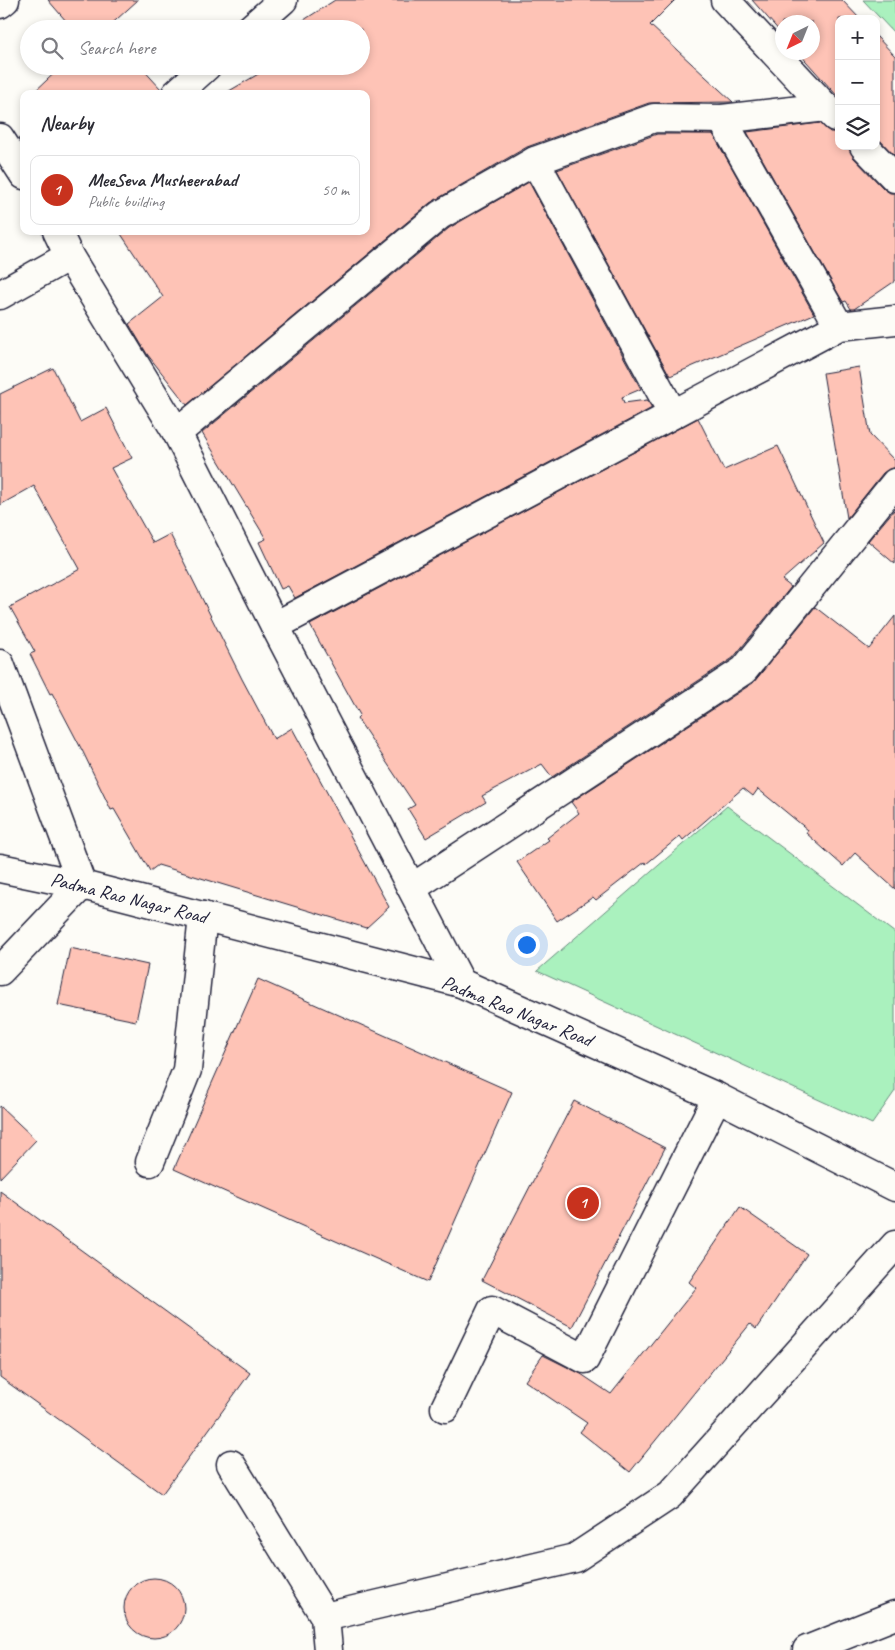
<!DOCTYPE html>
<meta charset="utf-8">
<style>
:root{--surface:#fff;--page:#f2f2f3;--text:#2b2b33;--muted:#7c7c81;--line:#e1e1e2;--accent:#c8321e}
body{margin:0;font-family:Caveat,sans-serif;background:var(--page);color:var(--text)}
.controls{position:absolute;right:15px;top:15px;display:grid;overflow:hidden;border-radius:10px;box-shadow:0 2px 8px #0003}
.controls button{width:45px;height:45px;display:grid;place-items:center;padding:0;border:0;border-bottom:1px solid var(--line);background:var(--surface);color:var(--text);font:25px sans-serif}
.compass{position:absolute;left:775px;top:15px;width:45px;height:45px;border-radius:50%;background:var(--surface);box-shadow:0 2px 8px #0003;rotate:223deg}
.you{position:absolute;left:526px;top:944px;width:18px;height:18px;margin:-12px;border:4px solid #fff;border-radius:50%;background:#1a73e8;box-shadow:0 0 0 8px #1a73e833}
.badge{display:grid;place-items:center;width:32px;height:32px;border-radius:50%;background:var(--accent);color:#fff;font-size:16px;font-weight:700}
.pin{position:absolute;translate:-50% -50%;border:2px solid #fff;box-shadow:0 1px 5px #0006}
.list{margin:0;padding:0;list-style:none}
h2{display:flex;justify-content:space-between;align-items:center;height:65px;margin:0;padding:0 20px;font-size:21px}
h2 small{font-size:16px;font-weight:400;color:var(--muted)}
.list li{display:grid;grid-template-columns:32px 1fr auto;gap:15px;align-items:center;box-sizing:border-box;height:70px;margin:0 10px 10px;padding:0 10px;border:1px solid var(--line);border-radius:10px}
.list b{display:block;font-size:19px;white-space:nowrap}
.list p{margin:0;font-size:16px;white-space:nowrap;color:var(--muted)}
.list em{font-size:16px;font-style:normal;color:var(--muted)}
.icon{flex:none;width:28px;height:28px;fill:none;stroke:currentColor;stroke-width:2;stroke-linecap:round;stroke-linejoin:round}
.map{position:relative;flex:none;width:895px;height:1650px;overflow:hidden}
.search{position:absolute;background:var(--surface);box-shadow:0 2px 8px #0003;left:20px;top:20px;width:350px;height:55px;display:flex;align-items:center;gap:12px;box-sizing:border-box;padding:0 18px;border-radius:28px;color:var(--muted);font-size:19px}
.panel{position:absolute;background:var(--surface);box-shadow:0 2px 8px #0003;left:20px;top:90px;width:350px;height:145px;border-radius:10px}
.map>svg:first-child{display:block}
.green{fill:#aaf1be;stroke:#668a7c}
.building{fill:#fec3b6;stroke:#22223b}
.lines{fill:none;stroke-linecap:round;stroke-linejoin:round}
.street-casing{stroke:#22223b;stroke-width:31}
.secondary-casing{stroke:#22223b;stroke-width:31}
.street{stroke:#fdfcf7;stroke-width:28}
.secondary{stroke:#fdfcf7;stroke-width:28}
.labels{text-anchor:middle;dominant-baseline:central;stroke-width:4.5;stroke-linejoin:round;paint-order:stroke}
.street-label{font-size:20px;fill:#22223b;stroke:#fdfcf7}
</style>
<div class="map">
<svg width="895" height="1650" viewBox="0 0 895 1650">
<rect width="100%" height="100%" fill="#fdfcf7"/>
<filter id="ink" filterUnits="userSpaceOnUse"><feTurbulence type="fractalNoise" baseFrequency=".02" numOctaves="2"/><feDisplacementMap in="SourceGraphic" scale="10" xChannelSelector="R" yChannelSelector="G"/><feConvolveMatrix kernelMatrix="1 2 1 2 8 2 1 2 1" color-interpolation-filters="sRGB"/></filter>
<g filter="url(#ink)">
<g class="green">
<polygon points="863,0 895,0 895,34"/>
<polygon points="727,806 895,933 895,1091 872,1124 537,971"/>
</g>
<g class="building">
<polygon points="48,0 138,0 106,29 73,29"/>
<polygon points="335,0 675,0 650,25 733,102 649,103 527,147 430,203 187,405 147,354 129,324 163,297 119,231 366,231 366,94 224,94 272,66 361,66 361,29 290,29"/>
<polygon points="752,0 842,0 860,19 839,19 839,98 798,52 812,52 812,22 782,22 782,34"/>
<polygon points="876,36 895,56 895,156 876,136"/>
<polygon points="62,66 140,66 161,89 161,94 32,94"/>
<polygon points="820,123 830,132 839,132 839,146 849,146 853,157 884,189 890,193 895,193 895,281 854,309 851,309 846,301 843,302 747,132"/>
<polygon points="657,134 713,134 814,314 670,376 557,170"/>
<polygon points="529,182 641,389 622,397 624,403 647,400 652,408 295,598 288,586 281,589 259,542 266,539 202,433 449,228"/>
<polygon points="859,367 870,435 895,461 895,468 889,469 883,473 847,518 823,373"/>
<polygon points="53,368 80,422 106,408 132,458 111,468 153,543 170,534 242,679 274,739 292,728 389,907 366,928 158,865 150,871 114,809 111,810 83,752 52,693 50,694 30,654 35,652 10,607 80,569 34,486 0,505 0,394"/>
<polygon points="698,418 724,470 778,446 824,543 782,580 791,587 733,658 552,777 542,764 482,796 486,802 426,838 408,809 415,805 357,718 360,715 310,625"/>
<polygon points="894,510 895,511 895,564 868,541"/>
<polygon points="815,607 869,649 895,616 895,889 855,853 843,866 806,833 808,830 758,789 753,796 743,788 683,840 680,836 646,864 645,862 596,900 593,897 557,921 517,862 549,840 547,838 579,813 571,802 753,683"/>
<polygon points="70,948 148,965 136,1021 58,1005"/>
<polygon points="258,979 512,1092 428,1282 174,1169"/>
<polygon points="574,1101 665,1148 572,1327 482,1280"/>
<polygon points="0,1106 36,1140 0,1178"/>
<polygon points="0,1191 250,1373 162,1494 0,1377"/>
<polygon points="740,1207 807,1254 756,1329 750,1324 630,1472 580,1432 587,1423 525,1381 543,1355 581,1374 611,1394 696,1288 689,1282"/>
<circle cx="154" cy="1608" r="30"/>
</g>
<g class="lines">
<defs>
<g id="street">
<polyline points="725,0 835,117"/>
<polyline points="0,4 5,0"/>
<polyline points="250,29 283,0"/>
<polyline points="176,94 207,66"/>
<polyline points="722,119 839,326"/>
<polyline points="864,146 895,178"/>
<polyline points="535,161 673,414"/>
<polyline points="0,295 69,256"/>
<polyline points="177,433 440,215 535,161 654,118 722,119 826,107"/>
<polyline points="275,626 839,326 895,320"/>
<polyline points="0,664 82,885 0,971"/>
<polyline points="412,888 744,670 895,483"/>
<polyline points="150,1162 187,1070 203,916"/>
<polyline points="445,1408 492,1310 585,1359 717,1097"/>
<polyline points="231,1464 325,1617 328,1650"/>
<polyline points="325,1617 575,1558 670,1495 895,1245"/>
<polyline points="807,1650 895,1615"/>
</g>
<g id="secondary">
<polyline points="0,138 24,175"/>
<polyline points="57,231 69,256 177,433 275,626 461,983"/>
<polyline points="0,868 82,885 461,983 717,1097 895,1187"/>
</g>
</defs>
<use href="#street" class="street-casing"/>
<use href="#secondary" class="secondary-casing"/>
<use href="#street" class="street"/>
<use href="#secondary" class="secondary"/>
</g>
</g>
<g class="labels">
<g class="street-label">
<text transform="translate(129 898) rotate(14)">Padma Rao Nagar Road</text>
<text transform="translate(517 1011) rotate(22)">Padma Rao Nagar Road</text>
</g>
</g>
</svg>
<div class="controls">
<button>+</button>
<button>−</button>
<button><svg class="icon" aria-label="layers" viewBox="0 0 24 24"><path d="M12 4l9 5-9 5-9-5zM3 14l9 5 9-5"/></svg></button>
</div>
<svg class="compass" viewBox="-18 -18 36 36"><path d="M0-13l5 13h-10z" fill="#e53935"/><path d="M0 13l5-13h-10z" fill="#7c7c81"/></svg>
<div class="you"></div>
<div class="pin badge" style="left:583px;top:1203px">1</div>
<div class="search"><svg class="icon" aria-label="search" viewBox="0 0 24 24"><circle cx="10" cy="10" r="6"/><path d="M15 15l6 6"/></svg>Search here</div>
<section class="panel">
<h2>Nearby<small></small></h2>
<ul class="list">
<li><span class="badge">1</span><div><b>MeeSeva Musheerabad</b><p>Public building</p></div><em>50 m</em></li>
</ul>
</section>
</div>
